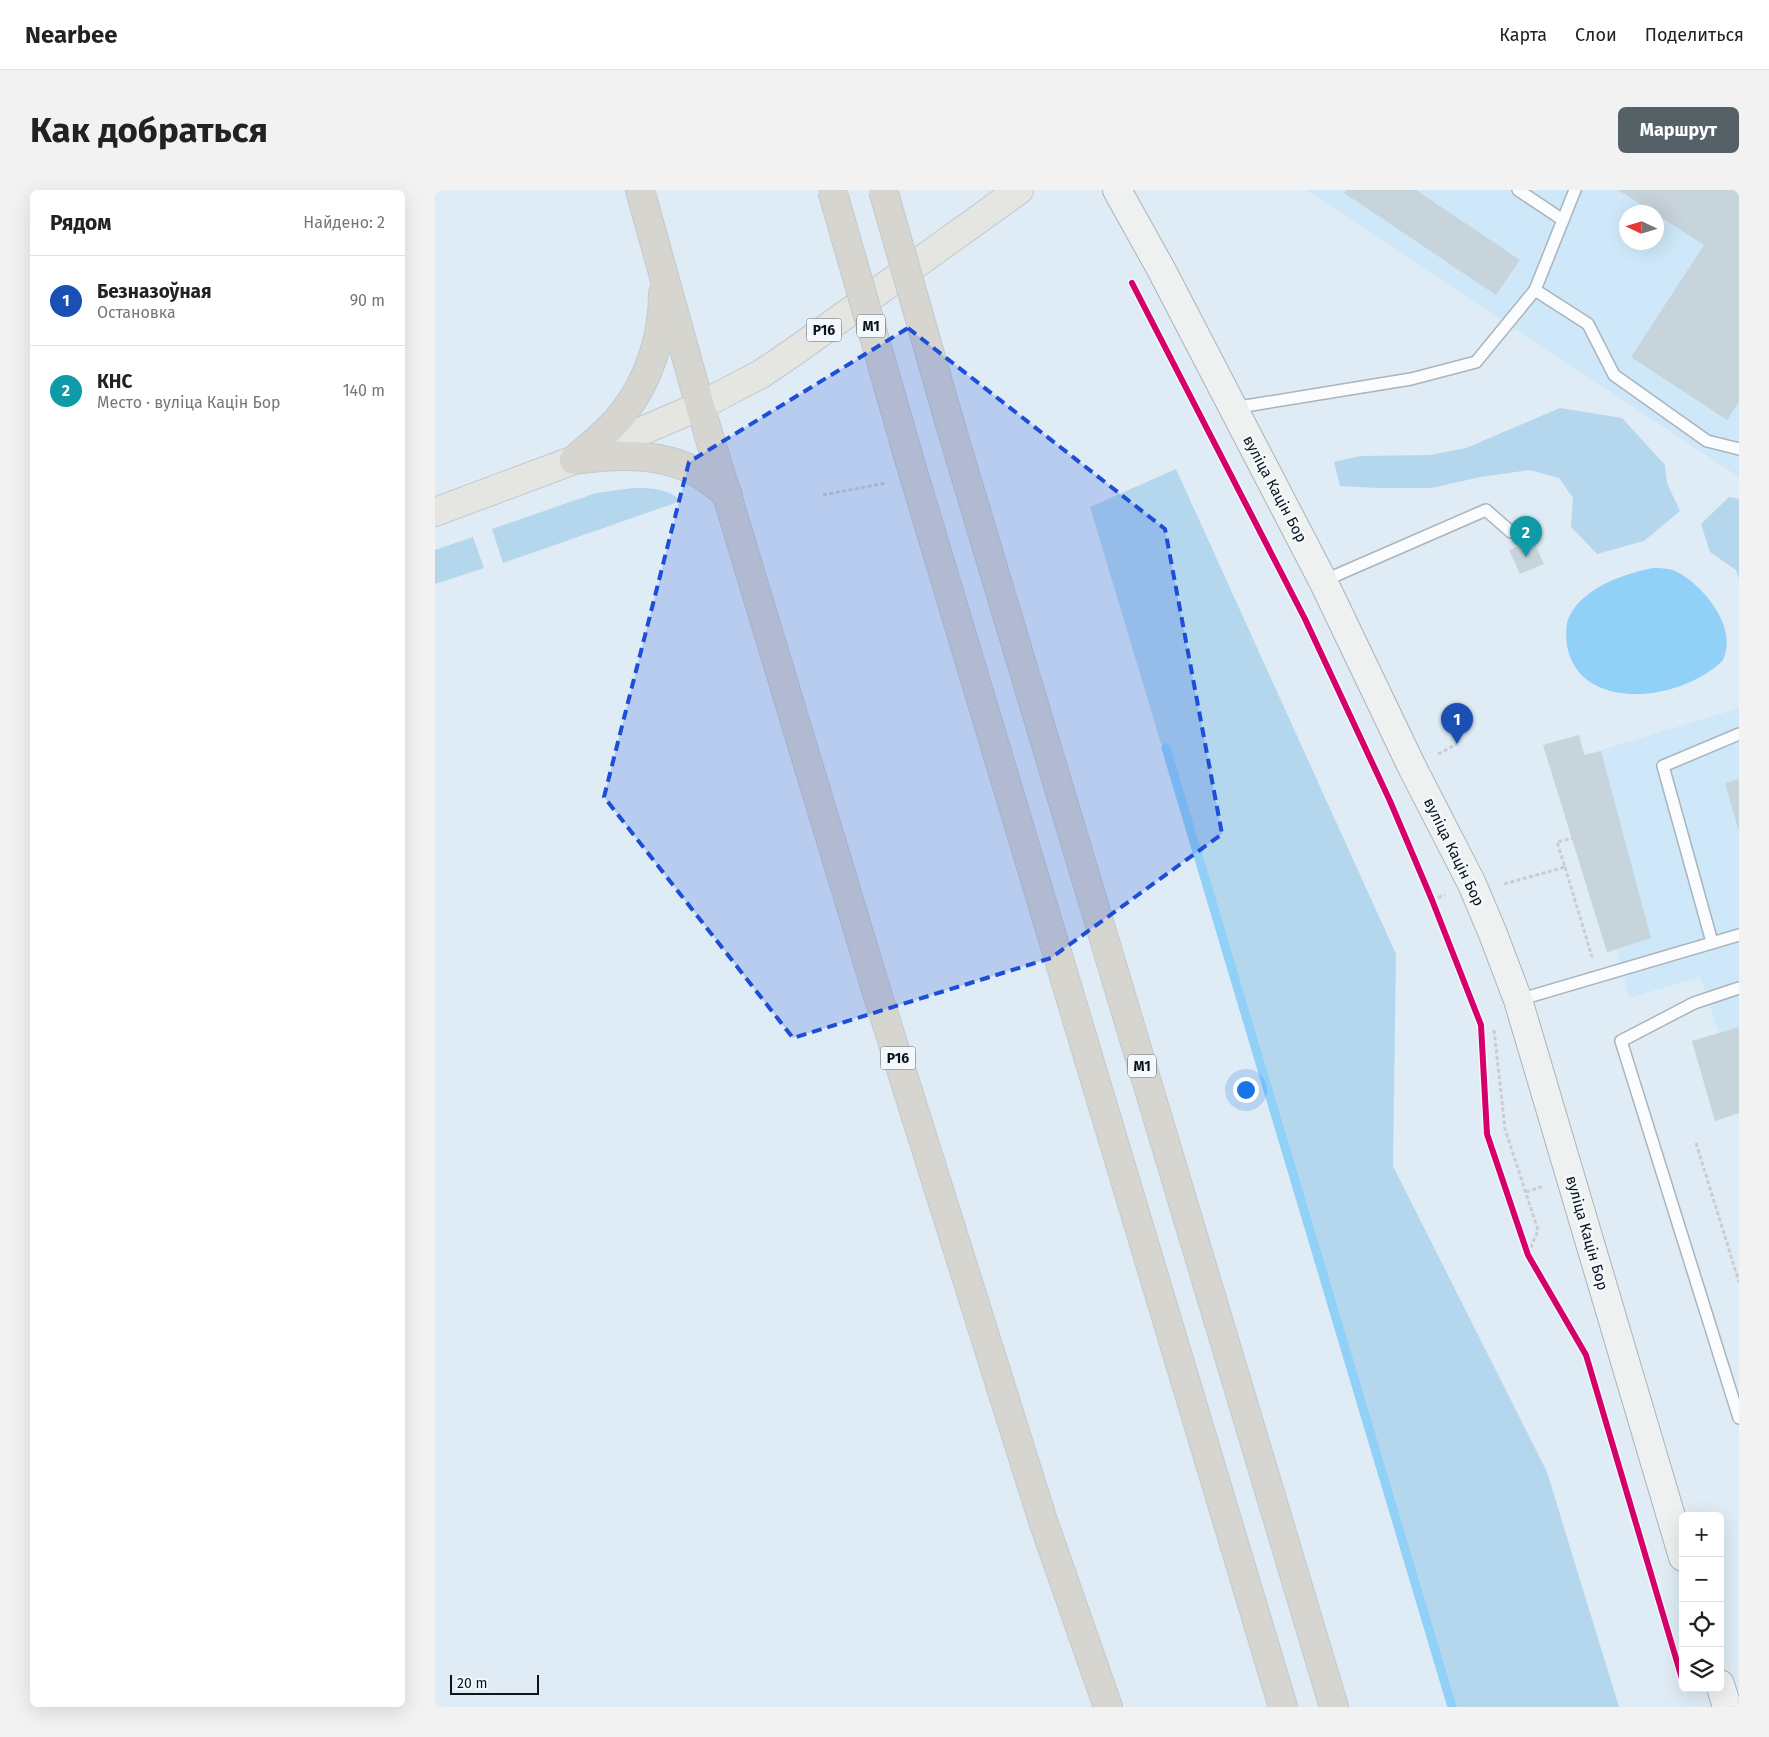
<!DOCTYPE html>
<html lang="ru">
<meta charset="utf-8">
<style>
:root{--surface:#fff;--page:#f2f2f2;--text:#222;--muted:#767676;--line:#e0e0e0;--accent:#556067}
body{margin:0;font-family:"Fira Sans",sans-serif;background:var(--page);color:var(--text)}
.controls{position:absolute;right:15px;bottom:15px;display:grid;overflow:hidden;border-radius:8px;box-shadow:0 5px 20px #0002}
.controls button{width:45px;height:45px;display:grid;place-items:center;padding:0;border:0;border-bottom:1px solid var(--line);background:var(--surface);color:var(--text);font:25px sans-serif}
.compass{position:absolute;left:1184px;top:15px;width:45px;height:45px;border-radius:50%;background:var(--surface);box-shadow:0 5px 20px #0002;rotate:274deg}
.scale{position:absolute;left:15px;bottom:12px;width:89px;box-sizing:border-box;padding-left:5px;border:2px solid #0b151b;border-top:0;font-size:14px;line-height:18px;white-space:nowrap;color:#0b151b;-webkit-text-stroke:4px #f2f8fc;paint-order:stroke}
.you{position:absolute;left:810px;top:899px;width:18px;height:18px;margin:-12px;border:4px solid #fff;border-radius:50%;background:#1a73e8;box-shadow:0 0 0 8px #1a73e833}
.badge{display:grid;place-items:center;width:32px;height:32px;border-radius:50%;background:var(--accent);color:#fff;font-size:16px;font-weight:700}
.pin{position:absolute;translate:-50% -41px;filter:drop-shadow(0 1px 2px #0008)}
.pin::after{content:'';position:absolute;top:26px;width:18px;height:15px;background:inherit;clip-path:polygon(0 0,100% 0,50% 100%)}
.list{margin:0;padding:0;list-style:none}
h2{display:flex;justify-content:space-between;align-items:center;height:65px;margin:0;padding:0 20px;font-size:21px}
h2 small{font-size:16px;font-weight:400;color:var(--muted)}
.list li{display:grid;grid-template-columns:32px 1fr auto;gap:15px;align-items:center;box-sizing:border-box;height:90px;padding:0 20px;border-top:1px solid var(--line)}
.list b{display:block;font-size:19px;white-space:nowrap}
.list p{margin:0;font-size:16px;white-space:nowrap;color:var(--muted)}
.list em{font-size:16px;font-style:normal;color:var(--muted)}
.icon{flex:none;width:28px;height:28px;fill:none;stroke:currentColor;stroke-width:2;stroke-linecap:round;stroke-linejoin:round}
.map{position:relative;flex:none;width:1304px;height:1517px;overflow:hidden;border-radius:8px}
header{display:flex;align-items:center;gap:30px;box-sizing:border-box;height:70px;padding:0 25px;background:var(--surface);border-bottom:1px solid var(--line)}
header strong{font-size:24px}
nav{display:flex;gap:28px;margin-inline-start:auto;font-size:18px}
.intro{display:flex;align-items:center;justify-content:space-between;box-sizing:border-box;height:120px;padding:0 30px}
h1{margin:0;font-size:35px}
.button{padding:12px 22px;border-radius:8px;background:var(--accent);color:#fff;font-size:18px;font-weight:700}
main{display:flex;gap:30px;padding:0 30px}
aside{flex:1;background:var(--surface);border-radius:8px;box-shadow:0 5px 20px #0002}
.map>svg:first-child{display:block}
.built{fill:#cee8f9;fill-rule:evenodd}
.green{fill:#b4d7ee}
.water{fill:#91d0f7}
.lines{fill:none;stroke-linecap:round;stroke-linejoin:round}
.stream{stroke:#91d0f7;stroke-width:9}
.building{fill:#c8d4db}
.lane-casing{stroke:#a9b4bc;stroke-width:14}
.secondary-casing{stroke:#a9b4bc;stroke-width:30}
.primary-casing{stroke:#c3c9cd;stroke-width:30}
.highway-casing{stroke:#c3c9cd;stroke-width:30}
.path{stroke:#cacdd0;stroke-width:3;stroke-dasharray:4 2.5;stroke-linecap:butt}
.lane{stroke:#fafcfe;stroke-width:11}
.secondary{stroke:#eff0f0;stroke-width:28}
.primary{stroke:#e5e5e1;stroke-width:28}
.highway{stroke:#d6d5cf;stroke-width:28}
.highway-bridge-casing{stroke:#c3c9cd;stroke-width:30;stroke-linecap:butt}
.highway-bridge{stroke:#d6d5cf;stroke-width:28}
.cycleway-casing{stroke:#f2f8fc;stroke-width:9}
.cycleway{stroke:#d6006c;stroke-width:6}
.marked{fill:#1d4ed8;fill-opacity:0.2;stroke:#1d4ed8;stroke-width:4;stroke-dasharray:10 6;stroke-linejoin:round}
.labels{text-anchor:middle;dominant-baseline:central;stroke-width:5;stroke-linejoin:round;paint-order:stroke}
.shield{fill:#f2f8fc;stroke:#50595e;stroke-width:1}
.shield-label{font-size:14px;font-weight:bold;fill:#0b151b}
.street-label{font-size:15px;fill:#0b151b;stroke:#f2f8fc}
</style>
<header>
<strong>Nearbee</strong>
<nav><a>Карта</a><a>Слои</a><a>Поделиться</a></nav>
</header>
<div class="intro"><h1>Как добраться</h1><a class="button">Маршрут</a></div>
<main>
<aside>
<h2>Рядом<small>Найдено: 2</small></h2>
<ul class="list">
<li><span class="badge" style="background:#1a4fb4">1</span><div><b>Безназоўная</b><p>Остановка</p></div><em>90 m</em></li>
<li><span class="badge" style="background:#0f9aa8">2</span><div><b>КНС</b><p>Место · вуліца Кацін Бор</p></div><em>140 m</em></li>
</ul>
</aside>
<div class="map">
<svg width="1304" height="1517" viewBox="0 0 1304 1517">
<rect width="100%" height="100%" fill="#dfecf5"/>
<g class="built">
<path d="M873,0H1304V287L1073,134ZM1192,22H1222V52H1192Z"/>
<polygon points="1304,518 1304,923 1280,931 1257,851 1284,843 1265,787 1194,808 1182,760 1172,762 1108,555 1144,545 1150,565"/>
</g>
<g class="green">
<polygon points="1125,218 1187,228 1230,275 1232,293 1245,321 1209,351 1162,364 1136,337 1138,308 1124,288 1095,280 1046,287 996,298 943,298 905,296 899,272 925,266 995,265 1031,258"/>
<polygon points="741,279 961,764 958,976 1112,1282 1184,1517 1015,1517 655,317"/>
<path d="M198,298C216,298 232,298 246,311L68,373L57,339L161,303Z"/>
<polygon points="1294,307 1304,309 1304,389 1301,380 1275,362 1266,334"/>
<polygon points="38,347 49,378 0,394 0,360"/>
</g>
<path class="water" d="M1218,378C1225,378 1233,378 1240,381C1268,394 1304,438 1288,470C1259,500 1193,517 1155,492C1143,484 1134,470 1132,455C1131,446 1130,434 1135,425C1150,397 1188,384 1218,378Z"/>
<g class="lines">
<polyline class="stream" points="731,558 1017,1517"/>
</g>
<g class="building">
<polygon points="911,0 981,0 1085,70 1061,105 909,3"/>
<polygon points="1183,0 1304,0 1304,212 1292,230 1196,167 1269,55 1222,25 1222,22 1218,22"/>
<polygon points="1098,350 1109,374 1085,384 1074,360"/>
<polygon points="1144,545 1149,565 1166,561 1216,748 1172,762 1108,555"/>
<polygon points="1304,589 1304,639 1303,639 1290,593"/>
<polygon points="1304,837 1304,923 1280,931 1257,851"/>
</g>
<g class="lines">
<defs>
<g id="lane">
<polyline points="1083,0 1128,30"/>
<polyline points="1100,100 1153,134 1179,185 1272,251 1304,259"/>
<polyline points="798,218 976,189 1041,172 1100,100 1140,0"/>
<polyline points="888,391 1051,320 1076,342"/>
<polyline points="1277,752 1228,576 1304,544"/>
<polyline points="1304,798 1259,813 1186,851 1304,1228"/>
<polyline points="1083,810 1304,745"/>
</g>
<g id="secondary">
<polyline points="682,0 726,79 888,391 977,577 1037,694 1058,744 1083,810 1248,1367"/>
<polyline points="1285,1494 1292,1517"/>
</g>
<polyline id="primary" points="0,322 139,270 265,216 326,184 360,161 584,0"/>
<g id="highway">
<polyline points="205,0 265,216 439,793 608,1331 673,1517"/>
<polyline points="515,234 899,1517"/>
<path d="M139,270C156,255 175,241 189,222C215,188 228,146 228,103"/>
<path d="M139,270C183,264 232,261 271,288C279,293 286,300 293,305"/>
<polyline points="475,272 848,1517"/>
</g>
</defs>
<use href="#lane" class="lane-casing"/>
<use href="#secondary" class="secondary-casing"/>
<use href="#primary" class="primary-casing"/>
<use href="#highway" class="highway-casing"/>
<g class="path">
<polyline points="388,305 451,293"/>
<polyline points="1003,564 1022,554"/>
<polyline points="1130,677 1157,767"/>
<polyline points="1069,694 1130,677 1122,652 1138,648"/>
<polyline points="997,710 1010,705"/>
<polyline points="1059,840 1070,939 1103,1040 1093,1065"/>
<polyline points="1261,953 1304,1092"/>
<polyline points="1091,1002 1109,996"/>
</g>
<use href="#lane" class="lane"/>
<use href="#secondary" class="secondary"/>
<use href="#primary" class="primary"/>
<use href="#highway" class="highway"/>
<defs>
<g id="highway-bridge">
<polyline points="397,0 475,272"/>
<polyline points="448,0 515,234"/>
</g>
</defs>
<use href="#highway-bridge" class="highway-bridge-casing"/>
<use href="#highway-bridge" class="highway-bridge"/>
<defs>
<polyline id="cycleway" points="697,93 870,429 955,611 997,710 1046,835 1052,944 1093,1065 1151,1165 1248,1492"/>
</defs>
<use href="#cycleway" class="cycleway-casing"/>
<use href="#cycleway" class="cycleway"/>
</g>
<path class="marked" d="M473,138L730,339L787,644L616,768L358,848L169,607L254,272Z"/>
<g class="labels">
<g class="shield">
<rect x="422" y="124.5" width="28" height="23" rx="4"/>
<rect x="371.5" y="128.5" width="35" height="23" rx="4"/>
<rect x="445.5" y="856.5" width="35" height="23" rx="4"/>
<rect x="693" y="864.5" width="28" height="23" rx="4"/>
</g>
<g class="shield-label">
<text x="436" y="136">М1</text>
<text x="389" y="140">Р16</text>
<text x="463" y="868">Р16</text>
<text x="707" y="876">М1</text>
</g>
<g class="street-label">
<text transform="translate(840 299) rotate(62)">вуліца Кацін Бор</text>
<text transform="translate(1019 662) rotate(64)">вуліца Кацін Бор</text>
<text transform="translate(1152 1043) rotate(74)">вуліца Кацін Бор</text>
</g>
</g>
</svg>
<div class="controls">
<button>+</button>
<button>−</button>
<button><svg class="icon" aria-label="locate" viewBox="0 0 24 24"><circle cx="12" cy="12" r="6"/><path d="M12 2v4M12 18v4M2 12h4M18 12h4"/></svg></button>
<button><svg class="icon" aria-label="layers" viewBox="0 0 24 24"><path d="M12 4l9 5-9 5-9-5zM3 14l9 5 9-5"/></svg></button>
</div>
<svg class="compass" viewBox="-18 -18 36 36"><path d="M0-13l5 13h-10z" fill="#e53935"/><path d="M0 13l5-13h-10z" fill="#767676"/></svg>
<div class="scale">20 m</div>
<div class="you"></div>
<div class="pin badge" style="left:1022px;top:554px;background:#1a4fb4">1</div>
<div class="pin badge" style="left:1091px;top:367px;background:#0f9aa8">2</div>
</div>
</main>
